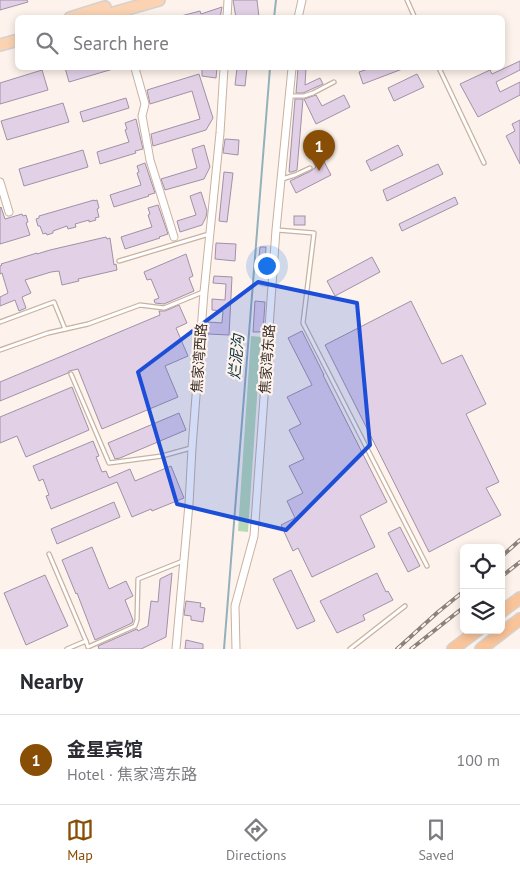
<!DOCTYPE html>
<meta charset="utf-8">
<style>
:root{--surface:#fff;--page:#f2f2f3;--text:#2b2b33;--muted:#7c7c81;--line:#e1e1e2;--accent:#884e06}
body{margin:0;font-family:"PT Sans","Noto Sans SC",sans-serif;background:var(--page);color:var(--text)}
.controls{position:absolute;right:15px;bottom:15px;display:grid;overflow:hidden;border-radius:8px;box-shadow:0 2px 8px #0003}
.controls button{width:45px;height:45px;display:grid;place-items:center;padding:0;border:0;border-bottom:1px solid var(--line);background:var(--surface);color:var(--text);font:25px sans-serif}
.you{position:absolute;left:266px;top:265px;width:18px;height:18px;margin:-12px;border:4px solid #fff;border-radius:50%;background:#1a73e8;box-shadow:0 0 0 8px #1a73e833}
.badge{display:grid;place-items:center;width:32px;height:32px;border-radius:50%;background:var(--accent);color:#fff;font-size:16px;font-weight:700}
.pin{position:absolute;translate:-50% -41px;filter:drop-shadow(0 1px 2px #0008)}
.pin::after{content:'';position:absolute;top:26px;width:18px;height:15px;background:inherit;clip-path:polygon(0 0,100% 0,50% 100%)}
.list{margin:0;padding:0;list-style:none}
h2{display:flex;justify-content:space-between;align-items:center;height:65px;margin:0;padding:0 20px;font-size:21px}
h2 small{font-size:16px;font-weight:400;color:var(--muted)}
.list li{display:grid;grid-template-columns:32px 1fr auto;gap:15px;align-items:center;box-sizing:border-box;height:90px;padding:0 20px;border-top:1px solid var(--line)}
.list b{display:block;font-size:19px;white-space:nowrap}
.list p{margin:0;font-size:16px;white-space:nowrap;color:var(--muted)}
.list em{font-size:16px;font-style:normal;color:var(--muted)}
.icon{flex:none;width:28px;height:28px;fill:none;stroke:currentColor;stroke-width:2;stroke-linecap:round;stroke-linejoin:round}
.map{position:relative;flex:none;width:520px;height:649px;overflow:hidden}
.search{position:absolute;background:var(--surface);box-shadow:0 2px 8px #0003;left:15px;right:15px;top:15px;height:55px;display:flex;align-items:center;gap:12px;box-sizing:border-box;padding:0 18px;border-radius:8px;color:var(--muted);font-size:19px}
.sheet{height:155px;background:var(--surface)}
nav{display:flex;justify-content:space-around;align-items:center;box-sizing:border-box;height:70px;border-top:1px solid var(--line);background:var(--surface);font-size:14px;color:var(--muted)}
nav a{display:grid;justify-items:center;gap:2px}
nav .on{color:var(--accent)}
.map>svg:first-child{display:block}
.green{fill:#b7d9b5}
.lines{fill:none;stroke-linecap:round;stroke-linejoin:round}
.stream{stroke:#93b0bb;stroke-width:2}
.building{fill:#e2d0e7;stroke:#a191a6}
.service-casing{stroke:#c9b2a0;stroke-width:5.5}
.minor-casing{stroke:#c9b2a0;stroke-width:9}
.primary-casing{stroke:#d4d2d0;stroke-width:14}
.trunk-casing{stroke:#d4d2d0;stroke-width:14}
.service{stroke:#fff;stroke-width:3}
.minor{stroke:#fff;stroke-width:7}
.primary{stroke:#fbd3b3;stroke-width:11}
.trunk{stroke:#fac49a;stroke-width:11}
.rail-casing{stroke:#8c827b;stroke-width:4}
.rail{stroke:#fdf3ec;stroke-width:2;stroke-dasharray:5.5;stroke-linecap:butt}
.marked{fill:#1d4ed8;fill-opacity:0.2;stroke:#1d4ed8;stroke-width:4;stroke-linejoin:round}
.labels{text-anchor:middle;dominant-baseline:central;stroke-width:4.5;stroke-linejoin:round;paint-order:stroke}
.street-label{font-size:14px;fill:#3c322b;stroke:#fdf3ec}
.water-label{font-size:15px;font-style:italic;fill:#072f3c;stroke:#fdf3ec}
</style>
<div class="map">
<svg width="520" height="649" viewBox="0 0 520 649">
<rect width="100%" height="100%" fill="#fdf3ec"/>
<polygon class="green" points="251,336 261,337 248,532 238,531"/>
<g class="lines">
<g class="stream">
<polyline points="274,18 276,0"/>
<polyline points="224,649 270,68"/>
</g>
</g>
<g class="building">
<polygon points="0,0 27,0 28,2 0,10"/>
<polygon points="233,0 257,0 259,17 236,18"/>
<polygon points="222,7 220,18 182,18 181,16 200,11 201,14"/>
<polygon points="520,61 520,70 496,82 500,92 520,82 520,95 478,117 460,84 490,70 492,74"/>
<polygon points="65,68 113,68 113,69 69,82"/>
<polygon points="202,68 217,68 216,78 202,76"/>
<polygon points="237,68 247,68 245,86 235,85"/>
<polygon points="298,68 306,68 305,85 320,78 323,84 303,93 296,93"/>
<polygon points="371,68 405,68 363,84 359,72"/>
<polygon points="42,70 48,90 0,104 0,83"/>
<polygon points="199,74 213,118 206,130 153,146 151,134 200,119 192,91 150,104 147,90"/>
<polygon points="417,74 424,87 394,101 388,88"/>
<polygon points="316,95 322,106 344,95 350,107 316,124 304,99"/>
<polygon points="126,98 129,108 83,122 80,112"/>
<polygon points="295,99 303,99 297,170 292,172 289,172"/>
<polygon points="63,103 69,122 7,140 1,121"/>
<polygon points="136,119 143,149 135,151 136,153 100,164 97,152 129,142 125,130 127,129 125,123"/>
<polygon points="520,120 520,164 506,136 515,131 512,124"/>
<polygon points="225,139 239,140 238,155 223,153"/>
<polygon points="204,145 210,167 204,179 165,190 161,179 197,168 192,149"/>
<polygon points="398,145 403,155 371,171 366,161"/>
<polygon points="316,146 331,175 296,193 290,181 311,171 316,167 307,150"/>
<polygon points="83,150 88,167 24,186 19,169"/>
<polygon points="145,163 155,193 148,195 149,196 114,207 110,195 141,185 137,173 139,172 137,166"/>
<polygon points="438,164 443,174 387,201 383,190"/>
<polygon points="224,172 233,173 227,222 219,221"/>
<polygon points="201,192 207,211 206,217 202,225 180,232 177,221 196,215 190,196"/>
<polygon points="455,197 458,204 402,231 399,224"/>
<polygon points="94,200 94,201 97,200 99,208 97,209 99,217 95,218 96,220 89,222 89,220 75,224 76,227 68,229 67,226 53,231 53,233 47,235 46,233 43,234 40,226 38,226 36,219 39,218 39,216"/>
<polygon points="158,205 168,234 159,237 160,238 125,249 121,237 152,227 148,215 150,214 148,208"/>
<polygon points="1,207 5,219 22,214 23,216 26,215 28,222 26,223 30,235 0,244 0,208"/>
<rect x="294" y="216" width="11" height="9"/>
<polygon points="106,237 107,239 110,238 114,265 116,264 117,270 78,279 79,281 62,285 59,271 51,272 25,280 31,293 22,297 26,308 19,311 15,300 0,306 0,297 8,293 2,273 0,274 0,266 2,265 1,264 37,253 37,254 50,250"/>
<polygon points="216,243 236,244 235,261 215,259"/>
<polygon points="260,247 266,247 265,268 258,267"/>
<polygon points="186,254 193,276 189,278 194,291 164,304 155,303 154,300 159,298 151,279 147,280 144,272"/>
<polygon points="372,257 380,272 335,296 327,281"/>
<polygon points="214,276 232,277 229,335 208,334 208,322 222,323 223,311 212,310 212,299 225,300 226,284 213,283"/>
<polygon points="255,301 265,302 263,332 253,332"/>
<polygon points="411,301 442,364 462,355 486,404 466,414 499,482 486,488 501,515 429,552 325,345"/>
<polygon points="179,305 187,323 176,328 188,356 165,366 178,397 102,429 78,369 69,371 68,373 0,401 0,382 160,315 159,311 165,311"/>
<polygon points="302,331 324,375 323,375 387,502 360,516 375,547 312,577 298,548 293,551 281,525 295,518 287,501 303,493 289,466 304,459 289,430 301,424 287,397 312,385 288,338"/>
<polygon points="72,387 89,430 26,457 17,436 0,443 0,417"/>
<polygon points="179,413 186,430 120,458 115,459 108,443"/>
<polygon points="93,441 99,456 96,457 102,472 106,471 109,478 130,469 135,481 171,466 184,498 152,511 151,509 132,517 117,482 51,509 46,496 49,495 43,479 39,481 33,466"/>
<polygon points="114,502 120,517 57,544 51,529"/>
<polygon points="400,527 420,566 408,572 388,533"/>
<polygon points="92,547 109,589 126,581 133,596 125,600 133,620 132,623 95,640 77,593 76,594 62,560"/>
<polygon points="291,570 315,621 297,629 273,579"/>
<polygon points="172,573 166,637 141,649 99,649 98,646 137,629 138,631 148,626 151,601 158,602 160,579"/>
<polygon points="377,573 386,592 388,591 393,600 363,615 365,620 337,633 320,601"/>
<polygon points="45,575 68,626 26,645 4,593"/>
<polygon points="186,601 201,603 200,607 205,608 203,622 191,620 191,616 184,615"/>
<polygon points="186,640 203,644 203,649 185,649"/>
</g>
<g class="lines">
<defs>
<g id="service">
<polyline points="407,0 415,18"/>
<polyline points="439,68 484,163"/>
<polyline points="290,96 304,96 313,93 334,82"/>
<polyline points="282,179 295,175 310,168"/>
<polyline points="277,230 314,233 303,323 427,566"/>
<polyline points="119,261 209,234"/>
<polyline points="0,322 54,302 65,329"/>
<polyline points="0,350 48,333 88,324 140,305 164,308 203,292"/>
<polyline points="71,374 109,463 162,456 191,448"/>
<polyline points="49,554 86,641 67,649"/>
<polyline points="86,641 88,647 135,626 137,620 138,579 183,561"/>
<polyline points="350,649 405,606"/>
</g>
<g id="minor">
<polyline points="227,18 228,0"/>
<polyline points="298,18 302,0"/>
<polyline points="135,68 145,104 142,116 150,160 174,237"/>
<polyline points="0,182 9,212"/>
<polyline points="176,649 189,504 192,448 204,292 220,133 224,68"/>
<polyline points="236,649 235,606 254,536 276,230 292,68"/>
</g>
<g id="primary">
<polyline points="70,18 105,7"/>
<polyline points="96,18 159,0"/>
<polyline points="0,45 18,40"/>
</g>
<g id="trunk">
<polyline points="501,612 520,598"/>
<polyline points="453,649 478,630"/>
<polyline points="481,649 520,619"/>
</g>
</defs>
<use href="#service" class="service-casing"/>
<use href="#minor" class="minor-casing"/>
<use href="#primary" class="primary-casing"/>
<use href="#trunk" class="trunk-casing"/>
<use href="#service" class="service"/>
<use href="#minor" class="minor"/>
<use href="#primary" class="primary"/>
<use href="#trunk" class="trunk"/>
<defs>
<g id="rail">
<polyline points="501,557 520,540"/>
<polyline points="501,577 520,562"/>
<polyline points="397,649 438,612 464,591"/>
<polyline points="411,649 464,607"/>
</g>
</defs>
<use href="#rail" class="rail-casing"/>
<use href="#rail" class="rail"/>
</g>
<path class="marked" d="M258,282L357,303L370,445L286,530L177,504L138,372Z"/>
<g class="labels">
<g class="street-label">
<text transform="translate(199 358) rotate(-86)">焦家湾西路</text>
<text transform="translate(267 359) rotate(-86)">焦家湾东路</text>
</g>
<g class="water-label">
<text transform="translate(236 357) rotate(-85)">烂泥沟</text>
</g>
</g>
</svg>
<div class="controls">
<button><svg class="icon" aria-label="locate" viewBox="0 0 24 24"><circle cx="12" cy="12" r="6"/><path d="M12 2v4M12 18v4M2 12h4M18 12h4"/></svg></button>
<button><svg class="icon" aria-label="layers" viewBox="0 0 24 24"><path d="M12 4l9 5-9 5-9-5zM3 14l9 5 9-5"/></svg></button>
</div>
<div class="you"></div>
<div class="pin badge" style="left:319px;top:171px">1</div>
<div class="search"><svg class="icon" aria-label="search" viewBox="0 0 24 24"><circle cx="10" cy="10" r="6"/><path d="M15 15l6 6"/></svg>Search here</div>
</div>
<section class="sheet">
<h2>Nearby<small></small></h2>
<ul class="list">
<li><span class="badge">1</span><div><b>金星宾馆</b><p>Hotel · 焦家湾东路</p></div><em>100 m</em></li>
</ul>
</section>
<nav>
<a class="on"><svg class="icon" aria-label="map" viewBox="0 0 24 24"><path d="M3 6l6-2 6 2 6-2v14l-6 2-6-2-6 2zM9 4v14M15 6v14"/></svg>Map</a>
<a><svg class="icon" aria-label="directions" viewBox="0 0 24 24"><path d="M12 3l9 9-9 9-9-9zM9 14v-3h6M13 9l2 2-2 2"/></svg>Directions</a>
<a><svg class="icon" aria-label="saved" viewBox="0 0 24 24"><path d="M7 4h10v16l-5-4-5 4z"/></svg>Saved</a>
</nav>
